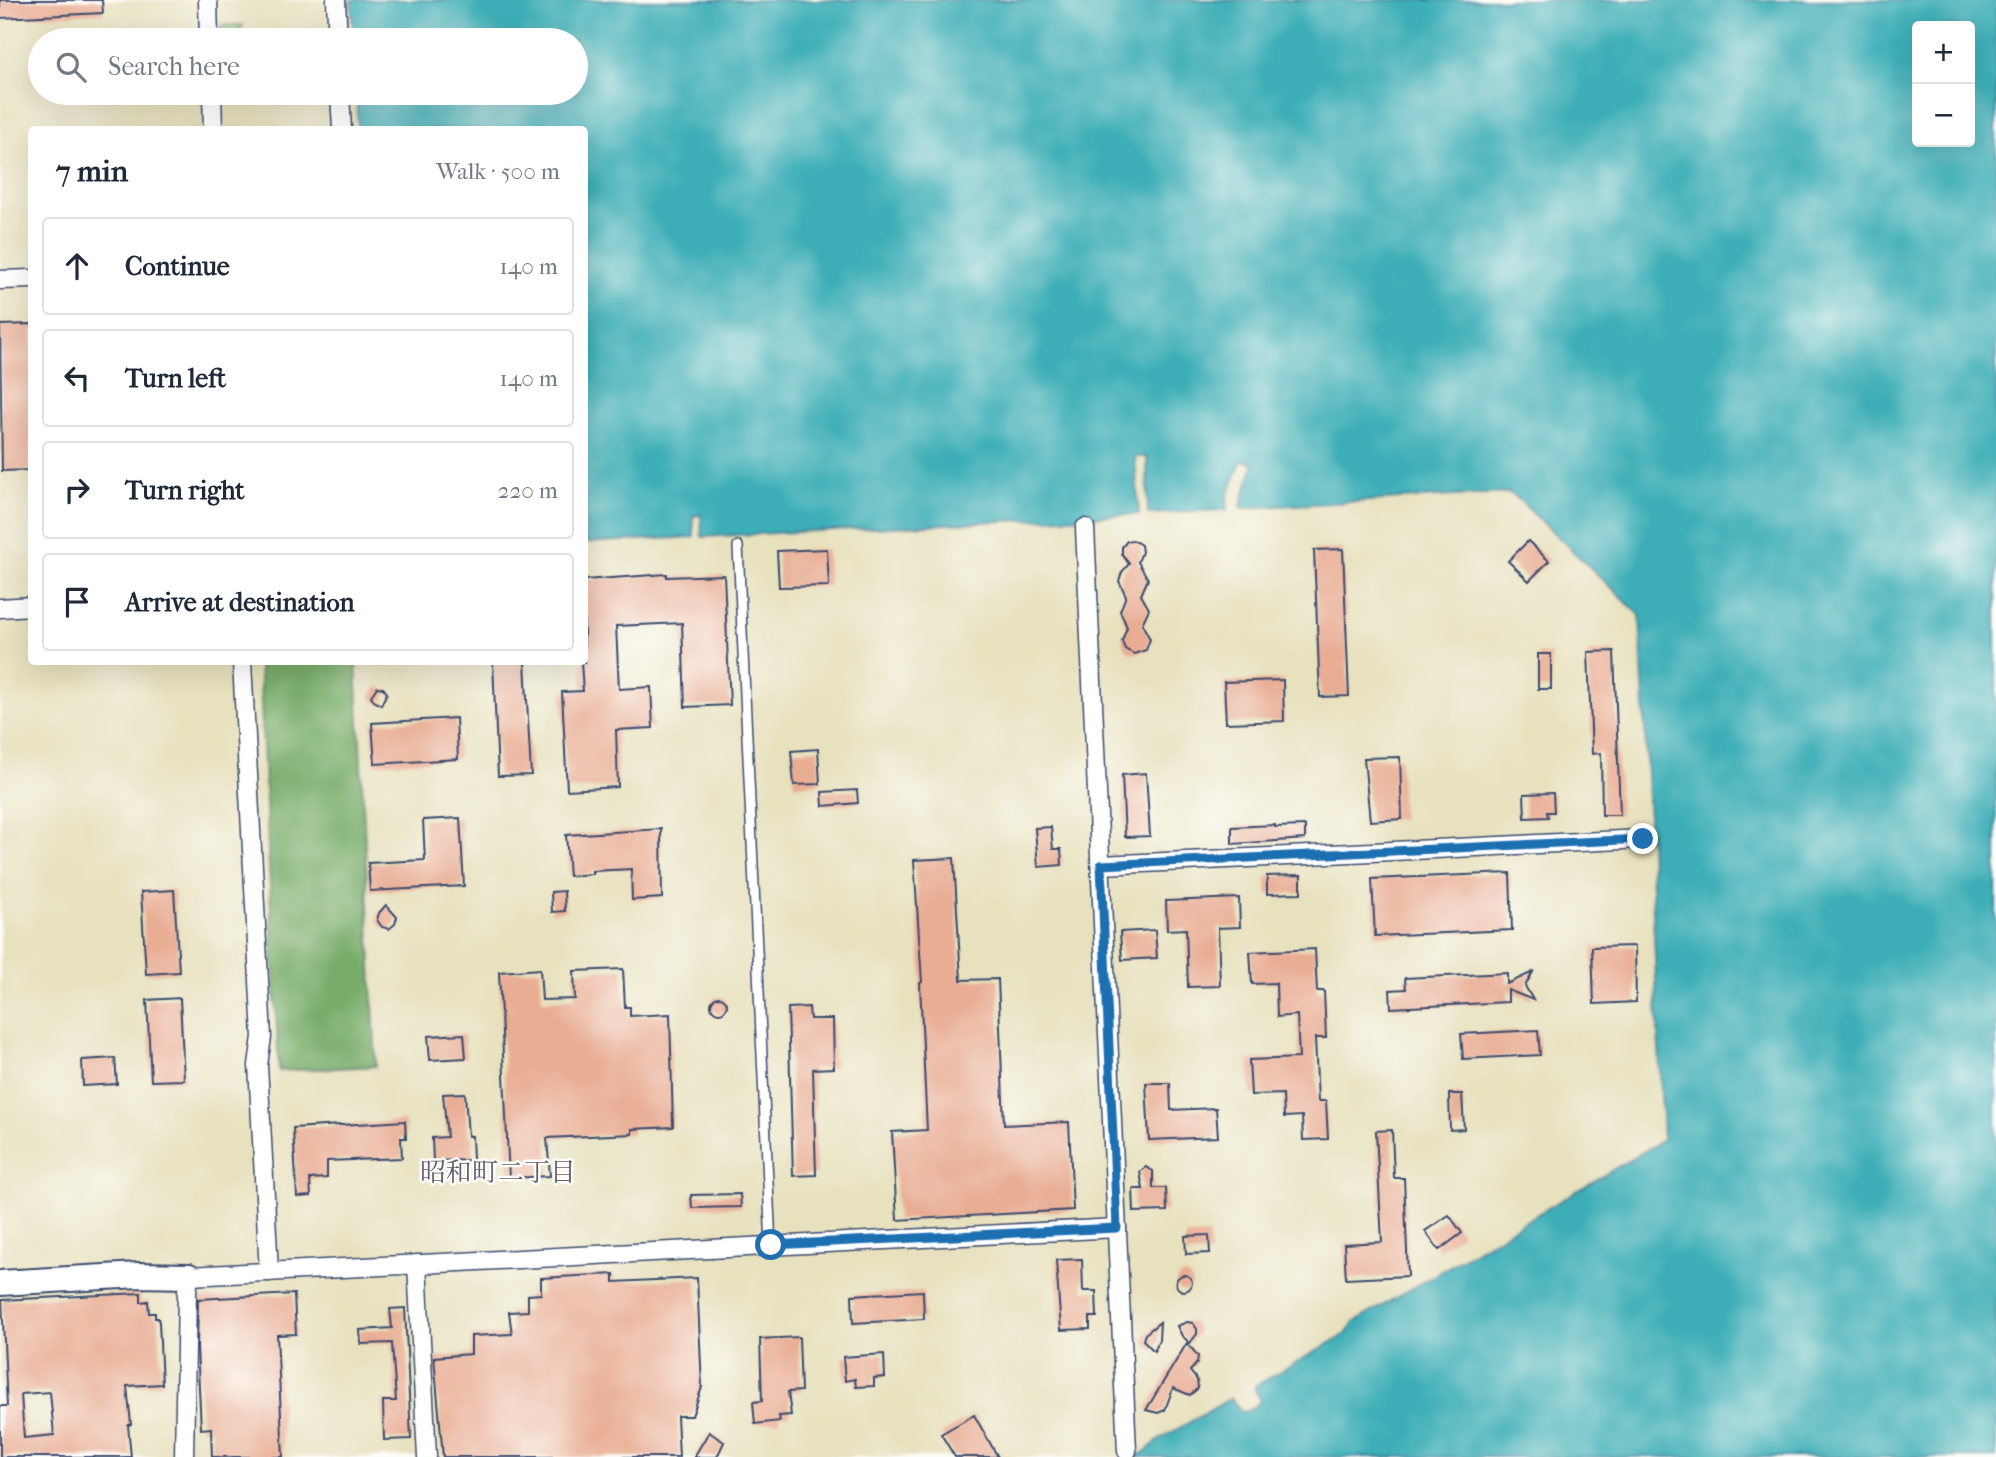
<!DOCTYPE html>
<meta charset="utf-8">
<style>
:root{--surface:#fff;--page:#f6f6f7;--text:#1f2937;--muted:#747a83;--line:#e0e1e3}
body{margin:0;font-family:"IM FELL French Canon","Noto Serif JP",serif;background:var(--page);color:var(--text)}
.controls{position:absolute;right:21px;top:21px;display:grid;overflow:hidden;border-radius:7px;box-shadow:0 7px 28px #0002}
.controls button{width:63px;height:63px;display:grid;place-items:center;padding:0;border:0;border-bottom:2px solid var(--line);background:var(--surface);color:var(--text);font:35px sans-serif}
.stop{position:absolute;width:21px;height:21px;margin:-16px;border:5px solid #1f6fb2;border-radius:50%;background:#fff}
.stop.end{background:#1f6fb2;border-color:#fff;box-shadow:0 2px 7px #0008}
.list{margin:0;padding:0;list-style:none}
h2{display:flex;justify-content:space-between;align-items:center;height:91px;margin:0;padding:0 28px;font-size:30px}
h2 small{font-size:23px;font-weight:400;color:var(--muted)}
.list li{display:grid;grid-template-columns:46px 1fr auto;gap:21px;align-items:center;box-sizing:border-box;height:98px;margin:0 14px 14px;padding:0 14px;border:2px solid var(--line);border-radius:7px}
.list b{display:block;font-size:26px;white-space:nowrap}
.list em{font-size:23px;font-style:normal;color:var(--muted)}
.icon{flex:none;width:38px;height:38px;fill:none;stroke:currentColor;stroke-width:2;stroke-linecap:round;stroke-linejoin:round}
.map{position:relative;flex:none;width:1996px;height:1457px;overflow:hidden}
.search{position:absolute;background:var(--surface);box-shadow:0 7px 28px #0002;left:28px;top:28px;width:560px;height:77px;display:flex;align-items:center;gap:18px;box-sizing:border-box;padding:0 24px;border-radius:38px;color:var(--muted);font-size:26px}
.panel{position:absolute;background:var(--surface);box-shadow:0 7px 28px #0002;left:28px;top:126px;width:560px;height:539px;border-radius:7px}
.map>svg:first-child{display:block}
.green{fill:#94c879;stroke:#587c6c;stroke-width:2}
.forest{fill:#77ac69;stroke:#496e64;stroke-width:2}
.water{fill:#3daeb7;stroke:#2c6e8a;stroke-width:2;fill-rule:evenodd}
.building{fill:#e9ad94;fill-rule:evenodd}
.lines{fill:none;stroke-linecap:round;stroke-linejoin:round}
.lane-casing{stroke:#3a4a6c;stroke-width:12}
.street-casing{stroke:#3a4a6c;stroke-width:21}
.secondary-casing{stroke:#3a4a6c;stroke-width:28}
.lane{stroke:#fff;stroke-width:9}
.street{stroke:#fff;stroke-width:18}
.secondary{stroke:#fff;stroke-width:24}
.route{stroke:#1f6fb2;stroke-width:9}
.labels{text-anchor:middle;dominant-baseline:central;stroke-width:5;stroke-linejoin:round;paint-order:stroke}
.neighbourhood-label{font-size:26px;fill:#635b71;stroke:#fdfcf7}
</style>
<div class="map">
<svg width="1996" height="1457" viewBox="0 0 1996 1457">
<rect width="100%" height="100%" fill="#fdfcf7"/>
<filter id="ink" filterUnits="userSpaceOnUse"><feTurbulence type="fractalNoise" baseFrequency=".0143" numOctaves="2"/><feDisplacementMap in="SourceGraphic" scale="14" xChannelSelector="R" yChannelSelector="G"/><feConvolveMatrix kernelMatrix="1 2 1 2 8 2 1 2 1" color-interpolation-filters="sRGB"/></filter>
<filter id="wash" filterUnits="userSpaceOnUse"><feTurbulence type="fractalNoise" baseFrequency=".00686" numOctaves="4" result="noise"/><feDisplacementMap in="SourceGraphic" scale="28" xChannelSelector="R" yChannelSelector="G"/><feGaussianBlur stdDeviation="1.57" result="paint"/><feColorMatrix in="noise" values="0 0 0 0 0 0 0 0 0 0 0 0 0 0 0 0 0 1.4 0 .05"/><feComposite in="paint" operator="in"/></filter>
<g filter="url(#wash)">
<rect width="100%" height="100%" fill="#e7e1be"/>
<polygon class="green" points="243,25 234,40 221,40 221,26"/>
<polygon class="forest" points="259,662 356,662 376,1066 279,1071"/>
<path class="water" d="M351,0H1996V1457H1130L1143,1453L1162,1438L1231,1398L1241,1411L1246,1412L1259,1403L1260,1399L1255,1390V1386L1346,1334L1355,1322L1663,1140L1640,615L1515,496L1508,493L1242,508L1241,505L1254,464L1242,460L1228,494L1227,510H1222L1148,514L1147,457H1135L1139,514L702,537L701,515L693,516L694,537L585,543L584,130L358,129L356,93H576V40H354ZM1917,26H1970V142H1917Z"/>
<g id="blocks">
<g class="building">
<polygon points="0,0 102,0 103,13 0,18"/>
<polygon points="32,324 32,470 2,471 0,325"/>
<polygon points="1133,540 1141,545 1142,552 1138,562 1148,579 1141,595 1149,609 1142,624 1150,639 1146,650 1134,654 1125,649 1122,641 1127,627 1120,611 1126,596 1119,581 1122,572 1129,564 1122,554 1122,547 1127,541"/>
<polygon points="1528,541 1549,561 1529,581 1508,561"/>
<polygon points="827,549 829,586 779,587 777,551"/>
<polygon points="1343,549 1349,696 1320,697 1314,550"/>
<polygon points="667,574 667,577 724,575 730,705 685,707 682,623 616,626 619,689 651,687 653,728 616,730 618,787 567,790 562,692 583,691 581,662 584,662 584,580"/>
<polygon points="1614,651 1620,815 1602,815 1601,753 1592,754 1588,652"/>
<rect x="1538" y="654" width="13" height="35"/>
<polygon points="493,662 525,662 531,775 498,776"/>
<polygon points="1283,680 1284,721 1226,723 1224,682"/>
<polygon points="377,687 383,688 387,693 381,705 374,701 371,696"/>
<polygon points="456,718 458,759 375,764 372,723"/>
<polygon points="818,749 820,784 794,785 791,751"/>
<polygon points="1400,757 1402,819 1370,821 1364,758"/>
<polygon points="1146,773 1150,836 1125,837 1122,775"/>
<polygon points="857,790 858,803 823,806 822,792"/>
<polygon points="1553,793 1554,812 1547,812 1548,817 1525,818 1524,794"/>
<polygon points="460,818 464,886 370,891 368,863 425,860 423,820"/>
<polygon points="1275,825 1275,827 1305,826 1305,839 1232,844 1232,827"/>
<polygon points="1051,827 1053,849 1061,849 1062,865 1038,867 1035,828"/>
<polygon points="661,829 662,898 632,900 631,869 592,871 592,874 569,876 566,835"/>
<polygon points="954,858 961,980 998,979 1004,1125 1069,1122 1073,1210 897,1220 892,1132 927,1130 920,983 922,982 914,860"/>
<polygon points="1510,873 1512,930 1375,936 1372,879"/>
<polygon points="1301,875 1301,893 1267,894 1267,876"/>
<polygon points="174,890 179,972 146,974 141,892"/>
<polygon points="564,891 565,911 552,912 551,892"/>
<polygon points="1239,898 1240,927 1218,928 1220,986 1188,987 1186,929 1167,930 1166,901"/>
<polygon points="386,905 397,917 395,924 389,929 382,927 377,920 379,913"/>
<polygon points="1155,930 1157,958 1122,960 1120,932"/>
<polygon points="1635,946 1636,1002 1594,1004 1592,947"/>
<polygon points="1315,949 1317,991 1324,991 1326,1038 1315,1038 1318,1101 1326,1101 1328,1139 1303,1140 1302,1116 1284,1117 1283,1094 1251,1095 1249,1060 1299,1058 1297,1015 1277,1017 1276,983 1252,984 1250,952"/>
<polygon points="540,969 542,1000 575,999 574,971 623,969 625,1007 630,1007 630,1016 670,1014 673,1127 632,1129 632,1134 547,1138 550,1176 509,1178 499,972"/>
<polygon points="1533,972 1525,986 1533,1000 1508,990 1508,1002 1391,1008 1390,990 1406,989 1405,978 1507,973 1507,984"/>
<circle cx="719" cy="1005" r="8"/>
<polygon points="180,998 184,1080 151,1081 147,1000"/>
<polygon points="809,1007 810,1019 833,1019 834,1068 813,1069 816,1175 793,1176 788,1008"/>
<polygon points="1538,1030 1540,1055 1463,1059 1461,1034"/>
<polygon points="464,1034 466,1058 430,1060 428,1036"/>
<polygon points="115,1058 117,1084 83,1086 82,1060"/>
<polygon points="1146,1083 1170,1083 1171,1110 1216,1108 1218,1137 1149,1140"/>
<polygon points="465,1093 468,1136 472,1136 473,1160 433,1161 432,1138 447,1137 443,1094"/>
<polygon points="1449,1094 1462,1094 1464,1129 1450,1130"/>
<polygon points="405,1121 406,1138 401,1138 402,1158 327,1161 327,1178 310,1179 311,1196 297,1197 293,1128"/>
<polygon points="1392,1130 1394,1178 1404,1178 1408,1276 1346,1279 1344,1244 1382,1242 1376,1131"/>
<polygon points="1146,1167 1153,1171 1153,1188 1166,1188 1167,1211 1134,1212 1133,1189 1143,1189 1140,1172"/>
<polygon points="740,1194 741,1207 692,1208 691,1195"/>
<polygon points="1449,1215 1462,1233 1439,1250 1425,1231"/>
<polygon points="1209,1235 1210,1253 1186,1254 1185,1236"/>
<polygon points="1082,1259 1083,1291 1096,1291 1097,1317 1090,1317 1090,1329 1061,1330 1056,1260"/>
<polygon points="614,1274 614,1282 697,1278 702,1387 692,1416 677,1416 679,1457 443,1457 434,1357 471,1354 471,1336 512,1334 509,1312 528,1311 528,1295 541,1294 541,1278"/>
<circle cx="1184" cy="1283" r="8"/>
<polygon points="923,1291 924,1319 853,1323 852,1295"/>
<path d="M141,1293V1302L148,1301L149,1313H155V1318H158L159,1322L162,1384L127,1386L131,1424L128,1425L131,1457H0V1406H7L2,1300ZM50,1392L54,1435L24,1438L21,1394Z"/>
<polygon points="294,1294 296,1334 277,1335 283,1457 212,1457 211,1428 201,1429 197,1347 198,1299"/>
<polygon points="405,1308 411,1439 384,1440 383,1401 396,1401 392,1343 361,1344 360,1330 392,1328 390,1309"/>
<polygon points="1160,1322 1159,1340 1154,1351 1143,1340 1145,1334"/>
<polygon points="1187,1322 1193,1323 1197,1329 1197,1334 1190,1343 1182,1336 1177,1326"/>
<polygon points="799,1337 801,1391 788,1392 791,1415 779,1416 780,1421 755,1424 753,1402 762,1401 760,1339"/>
<polygon points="1187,1343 1198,1356 1197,1363 1190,1371 1197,1380 1198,1388 1190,1395 1173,1388 1165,1410 1158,1413 1146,1410"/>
<polygon points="884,1354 885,1377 874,1378 874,1386 856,1387 855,1379 845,1381 843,1357"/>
<polygon points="974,1415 998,1457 955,1457 941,1434"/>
<polygon points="709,1432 724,1442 717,1457 694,1457"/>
</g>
</g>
</g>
<g filter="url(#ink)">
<use href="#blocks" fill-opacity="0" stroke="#3a4a6c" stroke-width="2"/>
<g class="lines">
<defs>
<polyline id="lane" points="738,546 771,1246"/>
<g id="street">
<polyline points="208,0 209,40"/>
<polyline points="336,0 338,40"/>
<polyline points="212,93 213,130"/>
<polyline points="340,93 342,130"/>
<polyline points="0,280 32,279"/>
<polyline points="1085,528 1127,1451"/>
<polyline points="0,608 32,606"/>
<polyline points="242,662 262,1037 258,1065 269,1272"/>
<polyline points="1101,865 1643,839"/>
<polyline points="417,1264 427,1457"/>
<polyline points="184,1457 187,1292 189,1276 1117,1228"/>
</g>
<polyline id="secondary" points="0,1283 139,1275 189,1276"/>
</defs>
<use href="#lane" class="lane-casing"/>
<use href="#street" class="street-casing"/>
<use href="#secondary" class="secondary-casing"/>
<use href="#lane" class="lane"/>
<use href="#street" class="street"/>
<use href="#secondary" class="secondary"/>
</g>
</g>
<g class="lines" filter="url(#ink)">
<polyline class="route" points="771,1245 1117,1228 1101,865 1643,839"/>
</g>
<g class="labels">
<g class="neighbourhood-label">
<text x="498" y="1172">昭和町二丁目</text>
</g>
</g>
</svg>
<div class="controls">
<button>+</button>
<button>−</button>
</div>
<div class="stop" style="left:771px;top:1245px"></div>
<div class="stop end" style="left:1643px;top:839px"></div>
<div class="search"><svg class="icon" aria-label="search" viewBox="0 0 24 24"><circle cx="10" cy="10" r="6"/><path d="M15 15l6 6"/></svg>Search here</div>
<section class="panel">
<h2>7 min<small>Walk · 500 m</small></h2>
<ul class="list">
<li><svg class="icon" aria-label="ahead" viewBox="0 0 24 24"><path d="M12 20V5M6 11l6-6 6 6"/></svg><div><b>Continue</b></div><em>140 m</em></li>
<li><svg class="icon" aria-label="left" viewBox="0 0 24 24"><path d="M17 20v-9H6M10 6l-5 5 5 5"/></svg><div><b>Turn left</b></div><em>140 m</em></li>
<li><svg class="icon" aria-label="right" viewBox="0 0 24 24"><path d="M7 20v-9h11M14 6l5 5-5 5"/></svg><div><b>Turn right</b></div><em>220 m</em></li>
<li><svg class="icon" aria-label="arrive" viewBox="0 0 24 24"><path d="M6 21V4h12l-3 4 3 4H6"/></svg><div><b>Arrive at destination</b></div></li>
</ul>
</section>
</div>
